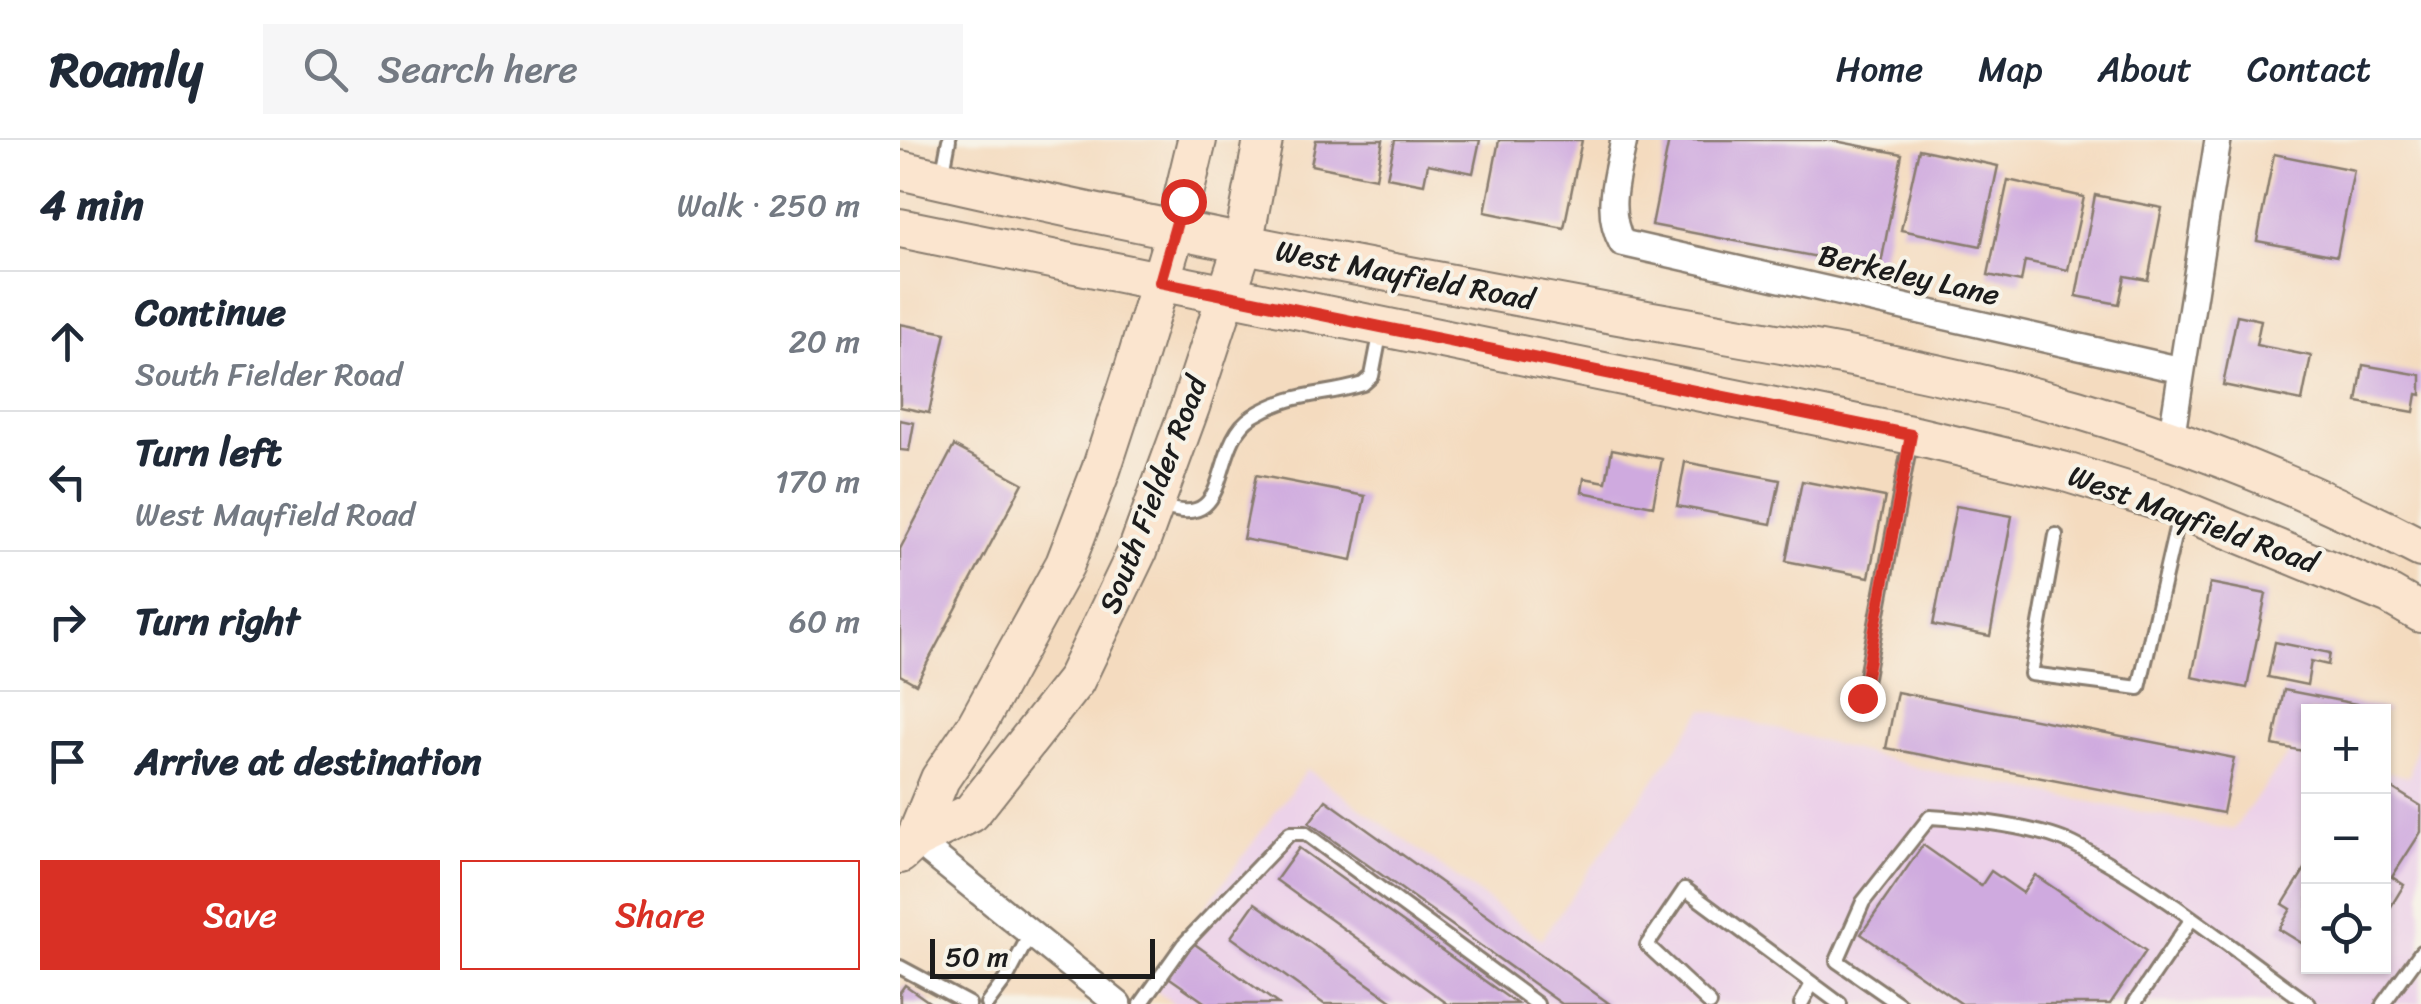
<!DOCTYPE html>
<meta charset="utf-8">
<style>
:root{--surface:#fff;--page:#f6f6f7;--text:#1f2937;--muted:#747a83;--line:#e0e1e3;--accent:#d93025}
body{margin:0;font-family:Sriracha,sans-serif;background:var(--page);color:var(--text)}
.controls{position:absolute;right:30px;bottom:30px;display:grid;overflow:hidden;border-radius:0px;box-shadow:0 2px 8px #0004}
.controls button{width:90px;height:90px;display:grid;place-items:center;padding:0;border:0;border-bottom:2px solid var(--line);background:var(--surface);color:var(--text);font:50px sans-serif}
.scale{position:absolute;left:30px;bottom:25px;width:225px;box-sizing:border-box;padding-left:10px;border:5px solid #1c1c1c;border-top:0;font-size:28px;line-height:35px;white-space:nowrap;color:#1c1c1c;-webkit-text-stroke:8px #f7f3e8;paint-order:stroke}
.stop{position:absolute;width:30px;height:30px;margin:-22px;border:8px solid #d93025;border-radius:50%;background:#fff}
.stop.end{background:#d93025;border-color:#fff;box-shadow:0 2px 10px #0008}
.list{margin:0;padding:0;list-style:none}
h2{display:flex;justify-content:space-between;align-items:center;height:130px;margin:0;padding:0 40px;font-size:42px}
h2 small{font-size:32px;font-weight:400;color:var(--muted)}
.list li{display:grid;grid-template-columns:65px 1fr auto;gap:30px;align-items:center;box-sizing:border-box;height:140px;padding:0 40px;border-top:2px solid var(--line)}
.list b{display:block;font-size:38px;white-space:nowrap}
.list p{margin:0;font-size:32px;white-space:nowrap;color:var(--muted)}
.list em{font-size:32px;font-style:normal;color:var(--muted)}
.actions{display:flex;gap:20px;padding:30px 40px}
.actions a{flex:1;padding:22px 0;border:2px solid var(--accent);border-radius:0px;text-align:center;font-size:35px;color:var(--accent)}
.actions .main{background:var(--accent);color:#fff}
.icon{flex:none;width:55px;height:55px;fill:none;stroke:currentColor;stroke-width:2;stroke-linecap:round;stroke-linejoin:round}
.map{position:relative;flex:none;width:1521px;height:864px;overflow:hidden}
header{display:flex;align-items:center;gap:60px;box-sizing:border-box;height:140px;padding:0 50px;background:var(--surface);border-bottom:2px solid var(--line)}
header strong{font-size:48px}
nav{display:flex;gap:55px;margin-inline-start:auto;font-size:35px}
.search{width:700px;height:90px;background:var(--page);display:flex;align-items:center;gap:25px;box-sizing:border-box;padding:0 35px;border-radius:0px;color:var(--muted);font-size:38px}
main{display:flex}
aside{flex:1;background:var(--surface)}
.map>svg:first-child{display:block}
.built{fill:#ecd1e9}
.building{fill:#cfaadf}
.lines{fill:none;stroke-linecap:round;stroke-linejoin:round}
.lane-casing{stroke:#887c6e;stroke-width:18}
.street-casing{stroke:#887c6e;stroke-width:30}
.secondary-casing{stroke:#887c6e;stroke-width:42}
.lane{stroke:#fff;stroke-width:12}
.street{stroke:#fff;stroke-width:25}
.secondary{stroke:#fbe5cf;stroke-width:38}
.route{stroke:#d93025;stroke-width:12}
.labels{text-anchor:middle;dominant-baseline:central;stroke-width:8;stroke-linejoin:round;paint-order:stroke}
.street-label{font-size:30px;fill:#1c1c1c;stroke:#f7f3e8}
</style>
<header>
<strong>Roamly</strong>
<div class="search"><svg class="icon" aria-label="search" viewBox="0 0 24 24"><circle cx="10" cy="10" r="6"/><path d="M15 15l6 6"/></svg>Search here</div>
<nav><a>Home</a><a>Map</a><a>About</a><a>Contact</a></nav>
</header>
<main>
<aside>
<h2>4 min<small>Walk · 250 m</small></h2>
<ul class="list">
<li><svg class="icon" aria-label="ahead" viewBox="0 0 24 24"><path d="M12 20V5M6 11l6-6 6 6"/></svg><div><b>Continue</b><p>South Fielder Road</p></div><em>20 m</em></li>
<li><svg class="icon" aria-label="left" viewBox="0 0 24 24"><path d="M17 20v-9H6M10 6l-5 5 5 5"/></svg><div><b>Turn left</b><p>West Mayfield Road</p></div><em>170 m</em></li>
<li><svg class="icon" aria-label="right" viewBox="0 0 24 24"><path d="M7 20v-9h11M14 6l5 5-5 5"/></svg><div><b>Turn right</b></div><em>60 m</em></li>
<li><svg class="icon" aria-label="arrive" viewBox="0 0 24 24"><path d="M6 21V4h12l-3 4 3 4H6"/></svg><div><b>Arrive at destination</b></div></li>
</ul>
<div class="actions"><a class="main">Save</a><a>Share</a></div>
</aside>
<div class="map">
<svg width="1521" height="864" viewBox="0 0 1521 864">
<rect width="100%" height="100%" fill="#f7f3e8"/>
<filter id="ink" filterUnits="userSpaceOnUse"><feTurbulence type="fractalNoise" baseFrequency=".01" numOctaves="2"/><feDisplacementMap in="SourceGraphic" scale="20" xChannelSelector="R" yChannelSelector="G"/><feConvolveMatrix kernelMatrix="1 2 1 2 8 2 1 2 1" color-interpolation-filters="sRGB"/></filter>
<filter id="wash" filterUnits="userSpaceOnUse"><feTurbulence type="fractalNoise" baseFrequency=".0048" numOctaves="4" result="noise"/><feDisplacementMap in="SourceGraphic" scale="40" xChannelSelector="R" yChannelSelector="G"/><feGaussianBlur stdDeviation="2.25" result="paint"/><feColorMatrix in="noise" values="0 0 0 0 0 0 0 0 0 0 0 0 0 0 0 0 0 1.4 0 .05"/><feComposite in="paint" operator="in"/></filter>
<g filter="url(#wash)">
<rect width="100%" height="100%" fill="#f4dbbf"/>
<polygon class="built" points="804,569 1027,630 1333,690 1392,609 1408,613 1408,826 1484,826 1484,631 1509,637 1521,584 1521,864 274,864 248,845 407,629 641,799"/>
<g id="blocks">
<g class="building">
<polygon points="416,0 483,0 476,38 411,25"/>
<polygon points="495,0 580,0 573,33 528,24 524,44 487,37"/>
<polygon points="599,0 682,0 664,88 585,72"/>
<polygon points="769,0 930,0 1002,14 980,129 752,85"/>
<polygon points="1019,9 1098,26 1081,106 1001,90"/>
<polygon points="1374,14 1454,30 1437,116 1357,101"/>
<polygon points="1108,40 1184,57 1168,130 1125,121 1121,142 1088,135"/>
<polygon points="1195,55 1262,68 1248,140 1225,136 1219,164 1176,156"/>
<polygon points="1337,175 1361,180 1356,205 1411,216 1402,261 1323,245"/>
<polygon points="0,184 46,193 29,273 0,267"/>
<polygon points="1463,225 1521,235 1521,255 1517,254 1514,272 1457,262"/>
<polygon points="0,280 14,283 9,311 0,310"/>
<polygon points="54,306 123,343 16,544 0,535 0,409"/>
<polygon points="712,309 762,319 753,366 682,352 684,338 706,342"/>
<polygon points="785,322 880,340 871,384 777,366"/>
<polygon points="356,335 465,356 452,420 343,399"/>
<polygon points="902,341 985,357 969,437 886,421"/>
<polygon points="1056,366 1112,376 1090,496 1033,485"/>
<polygon points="1310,443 1366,454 1347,548 1292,537"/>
<polygon points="1375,502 1430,513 1428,525 1411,521 1407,545 1368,537"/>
<polygon points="1384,550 1487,570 1487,572 1408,572 1408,612 1373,605"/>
<polygon points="997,552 1334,618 1323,673 986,608"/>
<polygon points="1484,643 1521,666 1521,692 1492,737 1504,745 1484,778"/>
<polygon points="426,660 710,864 662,864 409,683"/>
<polygon points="1023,705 1081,746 1091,731 1123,753 1135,735 1246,811 1210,864 1062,864 961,794"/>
<polygon points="399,708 617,864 548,864 376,740"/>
<polygon points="1408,724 1408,807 1379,789 1391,769 1383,764"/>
<polygon points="355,763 496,864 424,864 331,797"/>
<polygon points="292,802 378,864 307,864 267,836"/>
<polygon points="5,845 32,864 0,864 0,852"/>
</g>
</g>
</g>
<g filter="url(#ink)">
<use href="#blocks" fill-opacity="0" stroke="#887c6e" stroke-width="2.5"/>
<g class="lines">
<defs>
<g id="lane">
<polyline points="42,37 49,0"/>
<path d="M257,364C337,398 307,305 353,276C394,251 423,257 463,244L472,236L481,190"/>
<polyline points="1156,395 1131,534 1239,548 1280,371"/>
<polyline points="962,558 1011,298"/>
<polyline points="0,827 69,864"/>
<polyline points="87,864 108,836 130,794"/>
<polyline points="241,864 283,805 390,693 405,693 637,864"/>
<polyline points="810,864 747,805 785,749 940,864"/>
<polyline points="901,864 912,844"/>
<path d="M999,864L937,821L963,762L1030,677C1069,679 1138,687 1173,704C1257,746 1333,810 1409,864"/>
<polyline points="1234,864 1291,780"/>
<polyline points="1483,864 1521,812"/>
</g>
<g id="street">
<path d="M724,0C717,35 704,70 722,103L1281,230"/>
<polyline points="1271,300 1318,0"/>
<polyline points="15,700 218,864"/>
</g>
<g id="secondary">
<path d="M0,30C231,84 464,128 697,171C857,201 1021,224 1177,269C1295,304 1411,351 1521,408"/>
<polyline points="0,88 1011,295 1162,331 1265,363 1490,455 1521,473"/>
<polyline points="15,700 40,639 76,586 165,424 201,330 234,229 275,92 297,0"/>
<polyline points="0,714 15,700 71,673 175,541 237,412 290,267 343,105 363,0"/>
</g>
</defs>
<use href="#lane" class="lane-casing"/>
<use href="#street" class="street-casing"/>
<use href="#secondary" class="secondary-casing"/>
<use href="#lane" class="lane"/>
<use href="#street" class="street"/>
<use href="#secondary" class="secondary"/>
</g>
</g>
<g class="lines" filter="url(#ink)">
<polyline class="route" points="283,61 260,142 1011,295 962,558"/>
</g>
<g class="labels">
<g class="street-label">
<text transform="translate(505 135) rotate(11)">West Mayfield Road</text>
<text transform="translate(1009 135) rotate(13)">Berkeley Lane</text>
<text transform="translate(253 355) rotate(-69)">South Fielder Road</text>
<text transform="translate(1293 379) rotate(20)">West Mayfield Road</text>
</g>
</g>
</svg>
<div class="controls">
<button>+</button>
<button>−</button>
<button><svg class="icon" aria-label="locate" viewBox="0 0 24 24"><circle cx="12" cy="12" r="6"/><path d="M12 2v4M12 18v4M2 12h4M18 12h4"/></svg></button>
</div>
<div class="scale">50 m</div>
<div class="stop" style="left:283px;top:61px"></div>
<div class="stop end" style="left:962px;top:558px"></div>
</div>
</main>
